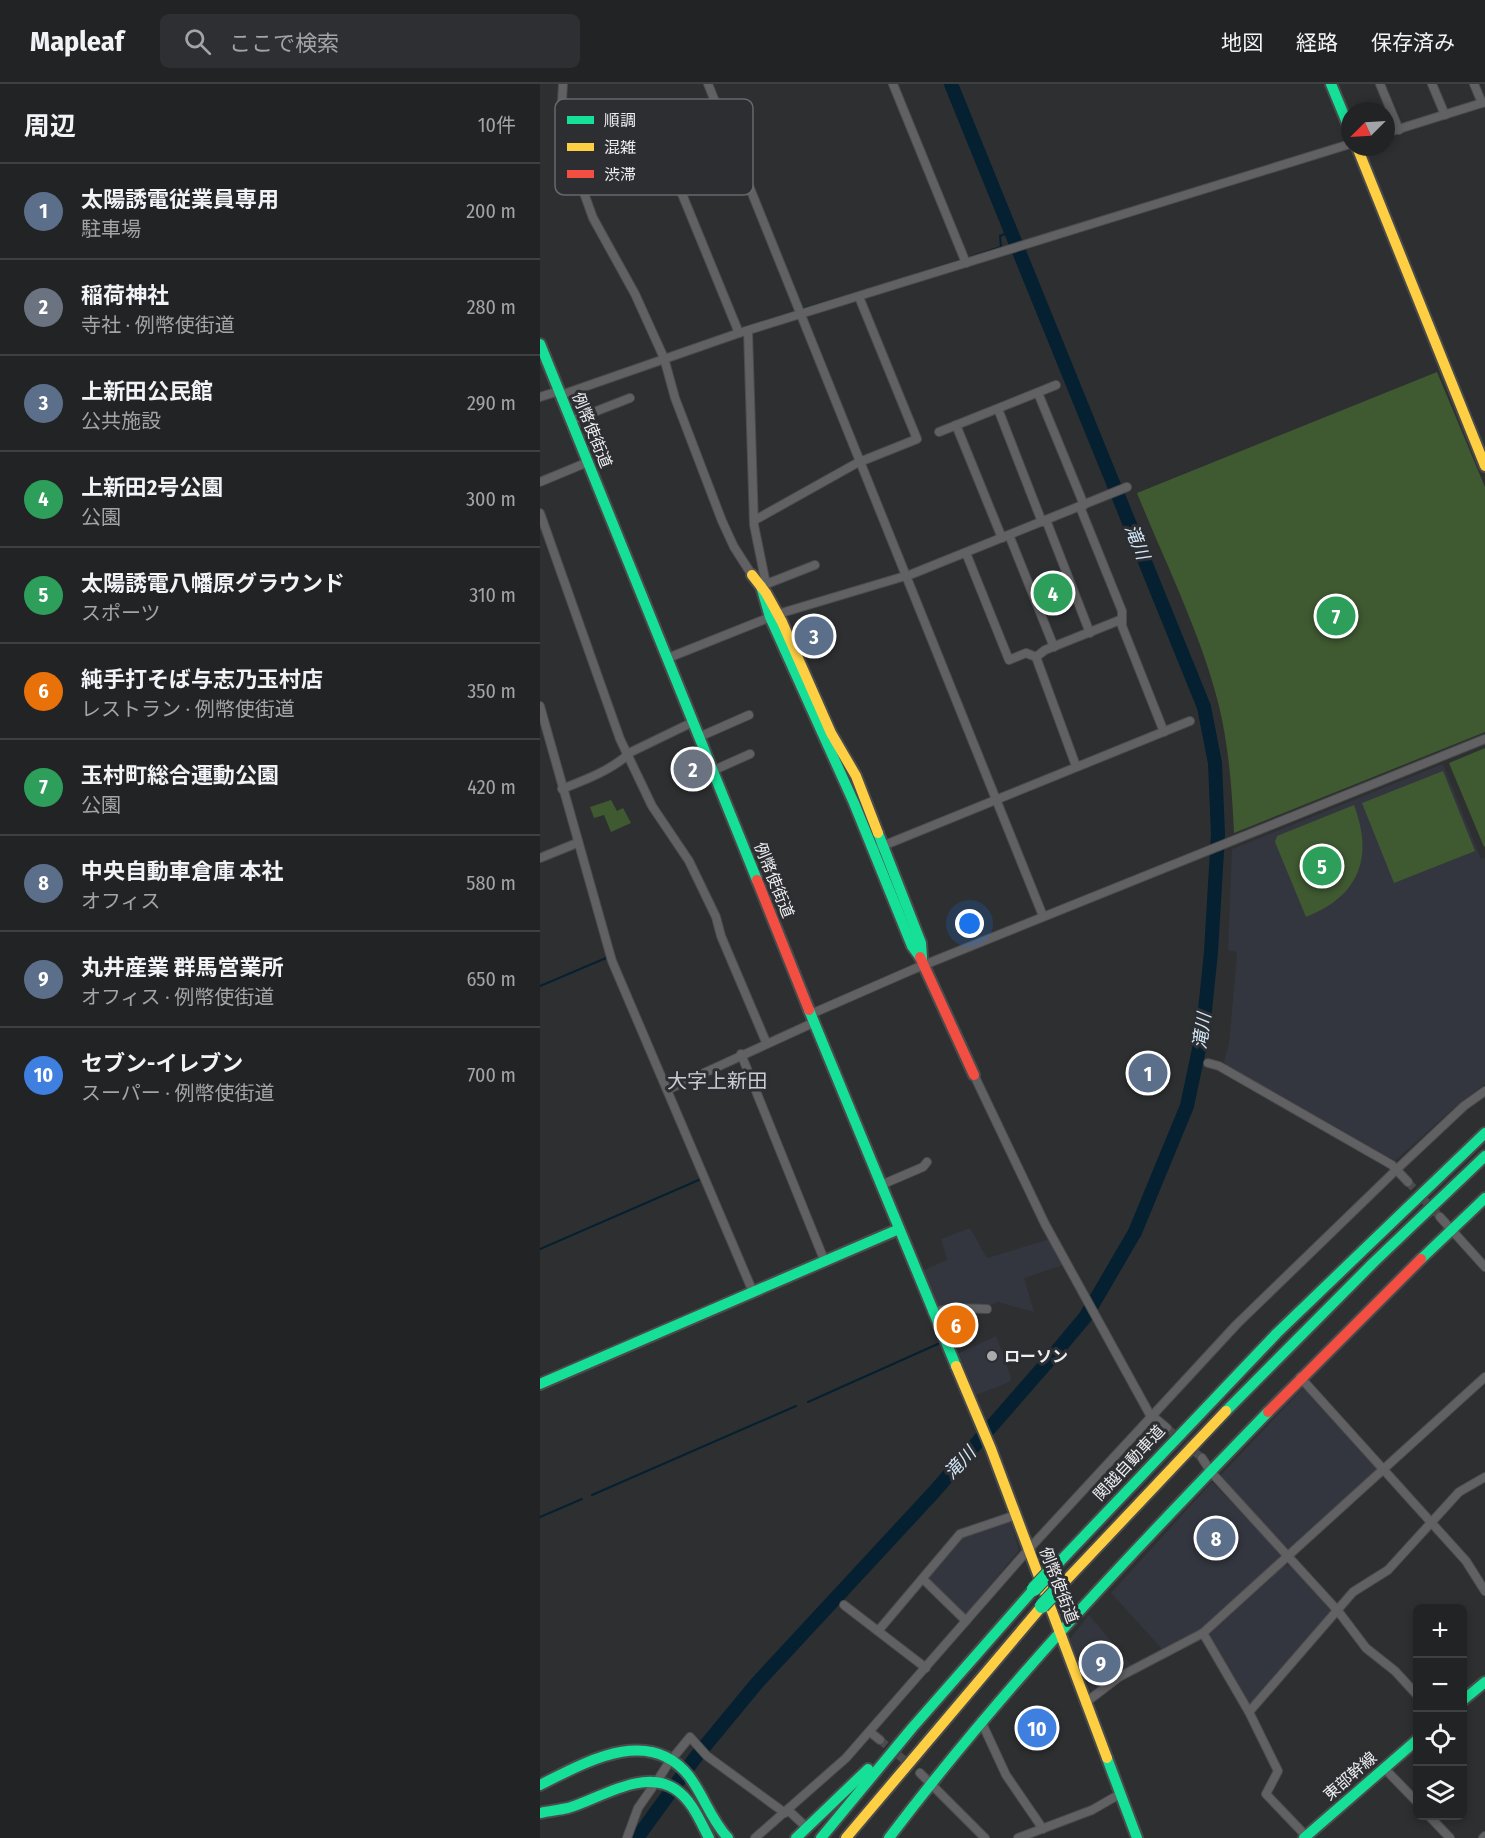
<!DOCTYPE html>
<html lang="ja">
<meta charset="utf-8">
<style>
:root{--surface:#222325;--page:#2e2f32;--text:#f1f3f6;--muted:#a2a4a7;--line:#3f4042;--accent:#d93025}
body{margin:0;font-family:"Fira Sans Condensed","Noto Sans JP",sans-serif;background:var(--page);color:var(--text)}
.controls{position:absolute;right:18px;bottom:18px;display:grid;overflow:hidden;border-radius:9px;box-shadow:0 3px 9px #0003}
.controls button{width:54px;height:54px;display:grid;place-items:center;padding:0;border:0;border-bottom:2px solid var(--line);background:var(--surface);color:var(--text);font:30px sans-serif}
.compass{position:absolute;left:801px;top:18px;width:54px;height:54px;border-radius:50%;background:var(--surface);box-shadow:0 3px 9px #0003;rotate:246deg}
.you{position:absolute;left:430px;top:840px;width:21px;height:21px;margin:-15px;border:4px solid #fff;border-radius:50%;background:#1a73e8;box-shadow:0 0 0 9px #1a73e833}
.badge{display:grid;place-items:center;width:39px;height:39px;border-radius:50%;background:var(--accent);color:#fff;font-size:20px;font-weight:700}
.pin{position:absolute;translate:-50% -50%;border:3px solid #fff;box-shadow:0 2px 6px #0006}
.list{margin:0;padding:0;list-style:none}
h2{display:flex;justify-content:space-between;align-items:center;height:78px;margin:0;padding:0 24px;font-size:26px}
h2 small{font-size:20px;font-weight:400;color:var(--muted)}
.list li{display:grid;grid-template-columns:39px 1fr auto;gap:18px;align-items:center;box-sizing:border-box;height:96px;padding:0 24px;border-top:2px solid var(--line)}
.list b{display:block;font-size:22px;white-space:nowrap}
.list p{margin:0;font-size:20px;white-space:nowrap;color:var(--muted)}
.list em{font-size:20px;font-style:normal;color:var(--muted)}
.icon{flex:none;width:33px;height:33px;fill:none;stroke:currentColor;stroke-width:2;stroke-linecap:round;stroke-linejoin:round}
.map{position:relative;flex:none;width:945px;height:1754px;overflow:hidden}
header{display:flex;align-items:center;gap:36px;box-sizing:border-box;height:84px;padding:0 30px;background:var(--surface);border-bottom:2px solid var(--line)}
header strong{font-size:28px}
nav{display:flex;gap:33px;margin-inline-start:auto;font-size:21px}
.search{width:420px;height:54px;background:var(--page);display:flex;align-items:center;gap:15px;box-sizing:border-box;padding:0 21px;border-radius:9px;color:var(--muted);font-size:22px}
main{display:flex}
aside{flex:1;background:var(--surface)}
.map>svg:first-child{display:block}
.built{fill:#34363f}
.green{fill:#3f5931}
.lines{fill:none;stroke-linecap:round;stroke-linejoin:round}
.stream{stroke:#052030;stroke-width:2}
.river{stroke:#052030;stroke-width:14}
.street-tunnel{stroke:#4b4c4e;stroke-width:8;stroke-dasharray:8 4;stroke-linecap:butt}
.street-casing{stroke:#4a4b4c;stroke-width:10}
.fast-casing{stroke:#4a4b4c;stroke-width:14}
.slow-casing{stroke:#4a4b4c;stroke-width:14}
.jam-casing{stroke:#4a4b4c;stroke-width:14}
.street{stroke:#616163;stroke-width:8}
.fast{stroke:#16e098;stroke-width:10}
.slow{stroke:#ffcf43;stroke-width:10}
.jam{stroke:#f24e42;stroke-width:10}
.fast-bridge-casing{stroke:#4a4b4c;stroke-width:16;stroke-linecap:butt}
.fast-bridge{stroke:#16e098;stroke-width:14}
.poi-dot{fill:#ababae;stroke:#2d2e32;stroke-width:2}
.labels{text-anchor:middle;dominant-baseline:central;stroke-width:6;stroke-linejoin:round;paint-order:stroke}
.street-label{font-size:16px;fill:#eeeef1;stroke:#2d2e32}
.poi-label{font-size:16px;font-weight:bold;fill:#eeeef1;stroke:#2d2e32;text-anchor:start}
.water-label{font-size:18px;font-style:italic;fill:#d2e7f7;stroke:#2d2e32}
.quarter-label{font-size:20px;fill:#cbccd2;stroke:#2d2e32}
.key{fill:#2d2e32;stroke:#67686b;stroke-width:1.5}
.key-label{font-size:16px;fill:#eeeef1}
</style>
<header>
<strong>Mapleaf</strong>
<div class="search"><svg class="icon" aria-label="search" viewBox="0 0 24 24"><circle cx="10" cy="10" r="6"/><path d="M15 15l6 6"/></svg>ここで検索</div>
<nav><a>地図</a><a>経路</a><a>保存済み</a></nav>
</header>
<main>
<aside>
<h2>周辺<small>10件</small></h2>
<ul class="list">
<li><span class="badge" style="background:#5c6f8a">1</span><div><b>太陽誘電従業員専用</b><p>駐車場</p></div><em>200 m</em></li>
<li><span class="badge" style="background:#6b7280">2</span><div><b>稲荷神社</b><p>寺社 · 例幣使街道</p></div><em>280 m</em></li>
<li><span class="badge" style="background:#5c6f8a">3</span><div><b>上新田公民館</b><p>公共施設</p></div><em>290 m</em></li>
<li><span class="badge" style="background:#2e9e5b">4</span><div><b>上新田2号公園</b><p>公園</p></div><em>300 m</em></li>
<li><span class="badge" style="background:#2e9e5b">5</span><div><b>太陽誘電八幡原グラウンド</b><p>スポーツ</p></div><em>310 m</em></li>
<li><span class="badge" style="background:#e8710a">6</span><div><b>純手打そば与志乃玉村店</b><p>レストラン · 例幣使街道</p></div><em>350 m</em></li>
<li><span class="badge" style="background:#2e9e5b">7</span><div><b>玉村町総合運動公園</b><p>公園</p></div><em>420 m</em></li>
<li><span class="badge" style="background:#5c6f8a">8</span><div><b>中央自動車倉庫 本社</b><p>オフィス</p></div><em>580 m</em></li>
<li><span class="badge" style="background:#5c6f8a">9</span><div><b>丸井産業 群馬営業所</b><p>オフィス · 例幣使街道</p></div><em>650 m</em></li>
<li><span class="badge" style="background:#3f7fe0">10</span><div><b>セブン-イレブン</b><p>スーパー · 例幣使街道</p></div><em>700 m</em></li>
</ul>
</aside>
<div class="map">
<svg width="945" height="1754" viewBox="0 0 945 1754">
<rect width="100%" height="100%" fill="#2e2f31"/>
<g class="built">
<polygon points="903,680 941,775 945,774 945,1000 917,1021 855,1077 686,982 684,977 689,960 697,871 696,868 688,866 692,765"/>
<polygon points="430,1144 447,1174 510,1155 523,1181 484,1194 494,1228 458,1218 446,1223 397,1224 382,1187 407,1176 401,1155"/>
<polygon points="456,1252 471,1293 470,1298 436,1311 419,1269"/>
<polygon points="765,1302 837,1382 838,1386 750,1467 679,1393"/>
<polygon points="672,1398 742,1471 742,1474 662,1546 622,1565 571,1509"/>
<polygon points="470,1435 479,1466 425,1532 387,1493 421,1452"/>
<polygon points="745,1481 752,1481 792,1527 710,1620 707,1620 669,1550"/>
<polygon points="549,1531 592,1582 552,1608 530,1555"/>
</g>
<g class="green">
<path d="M897,288L945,403V648L694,749C692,706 689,664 679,622C662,552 624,476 597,409Z"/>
<polygon points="524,491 533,515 502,527 493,503"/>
<polygon points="945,664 945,762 944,763 909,679"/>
<polygon points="903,687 935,767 854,799 822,719"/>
<polygon points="71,716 77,727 83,724 91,739 71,748 64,731 54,734 50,723"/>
<path d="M814,721C834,774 819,812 766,833L735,758L737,752Z"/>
</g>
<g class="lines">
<g class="stream">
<polyline points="374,191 461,163 460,152 471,147"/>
<polyline points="262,225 343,201"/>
<polyline points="205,243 257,227"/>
<polyline points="0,902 66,874"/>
<polyline points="0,1165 161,1095"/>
<polyline points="268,1318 400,1259 357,1154"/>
<polyline points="52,1411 256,1322"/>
<polyline points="0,1433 42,1415"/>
</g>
<polyline class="river" points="97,1754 155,1674 217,1599 394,1408 511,1274 546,1232 595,1148 647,1022 663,946 671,868 678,750 675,679 664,623 411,0"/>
<g class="street-tunnel">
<polyline points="868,1098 900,1133"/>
<polyline points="627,1344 662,1374"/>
<polyline points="340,1656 380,1689"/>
</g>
<defs>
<g id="street">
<polyline points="23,0 21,34 23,51 53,134 95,210 124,274 135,314 182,437 194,463 212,491"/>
<polyline points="168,0 503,832"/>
<polyline points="353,0 426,179"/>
<polyline points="840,0 859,46"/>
<polyline points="892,0 905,31"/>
<polyline points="934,0 942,19"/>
<polyline points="846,49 945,18"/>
<polyline points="124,66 199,249"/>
<polyline points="37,89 124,66 185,41"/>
<polyline points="208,247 214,441 226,500"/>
<polyline points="498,309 544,421"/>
<polyline points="21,311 199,249 810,60"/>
<polyline points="0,313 19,307"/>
<polyline points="458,325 502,438"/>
<polyline points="31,337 90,314"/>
<polyline points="416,341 462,454"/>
<polyline points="399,348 516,301"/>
<polyline points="0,398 48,378"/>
<polyline points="540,423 582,527 582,542 624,648"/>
<polyline points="0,429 80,655 112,722 149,777 176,833 181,852 226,958"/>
<polyline points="215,436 317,379 377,355 319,213"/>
<polyline points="506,436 550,549"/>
<polyline points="469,451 514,563"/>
<polyline points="426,469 469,576 486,569 496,573"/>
<polyline points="224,501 275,481"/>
<polyline points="496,573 536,682"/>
<polyline points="496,573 505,566 580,536"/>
<polyline points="128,574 238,530 372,490 587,403"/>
<polyline points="0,622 72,877 213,1208"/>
<polyline points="159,653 209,631"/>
<polyline points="172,687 210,670"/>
<path d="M22,705C45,696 72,686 91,668L153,638"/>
<polyline points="340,763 650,637"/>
<polyline points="0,774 37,759"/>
<polyline points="271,930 374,885 945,655"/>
<polyline points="201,970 285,1178"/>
<polyline points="668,979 679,982 852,1081 868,1098"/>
<polyline points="434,991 505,1140 609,1329 627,1344"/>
<polyline points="127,1006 275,938"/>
<polyline points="341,1101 383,1083 387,1078"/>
<polyline points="900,1133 945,1183"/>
<polyline points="392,1228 415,1224 447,1225"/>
<polyline points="760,1293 926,1477 945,1507"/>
<polyline points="662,1374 671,1388 798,1527 826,1564 855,1587 878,1612"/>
<polyline points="383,1495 426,1537"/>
<polyline points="304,1521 386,1584"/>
<polyline points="338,1547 420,1450 476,1431"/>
<polyline points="663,1549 709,1628 738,1687 726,1710 768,1754"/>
<polyline points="545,1619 579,1593 663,1549 945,1293"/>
<polyline points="709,1628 813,1508 848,1486 919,1408 945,1393"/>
<polyline points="441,1637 466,1691 503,1745"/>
<polyline points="330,1648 340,1656"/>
<polyline points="136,1670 150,1653 167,1672 245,1729"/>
<polyline points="844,1684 878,1719"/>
<polyline points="380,1689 445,1754"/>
<polyline points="119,1694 128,1680"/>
<polyline points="248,1726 263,1740"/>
<polyline points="889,1732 910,1754"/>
<polyline points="87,1754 98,1724 112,1704"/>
<polyline points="215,1754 306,1674 488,1466 697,1240 856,1086 924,1022 945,1007"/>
<polyline points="478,1754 552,1726 580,1710"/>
<polyline points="943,1754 945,1752"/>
</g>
<g id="fast">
<polyline points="791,0 810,46"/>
<polyline points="0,260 217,796"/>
<polyline points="221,502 230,533 314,719 372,862 380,873"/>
<polyline points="338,749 381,859 382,874"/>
<polyline points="269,926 416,1282"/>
<polyline points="881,1175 945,1114"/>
<polyline points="0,1300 359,1145"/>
<polyline points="686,1327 834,1178 945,1072"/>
<polyline points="508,1490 737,1249 945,1049"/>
<polyline points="922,1617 945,1598"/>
<polyline points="567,1674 597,1754"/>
<path d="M0,1701C46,1678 109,1641 149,1692C164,1712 171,1736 188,1754"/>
<path d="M0,1729C9,1727 19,1726 28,1724C59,1715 103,1684 135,1705C152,1716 160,1737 169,1754"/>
<polyline points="256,1754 328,1685"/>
<polyline points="281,1754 372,1644 494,1505"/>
<path d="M349,1754C464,1602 595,1465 728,1328"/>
<polyline points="764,1754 878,1655"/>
</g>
<g id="slow">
<polyline points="817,63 945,382"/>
<polyline points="212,491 226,509 242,538 291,649 316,692 338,749"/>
<polyline points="416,1282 451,1365 567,1674"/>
<polyline points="515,1508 686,1327"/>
<polyline points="306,1754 502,1522"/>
</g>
<g id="jam">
<polyline points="217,796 269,926"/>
<polyline points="380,873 434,991"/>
<polyline points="728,1328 881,1175"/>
</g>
</defs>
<use href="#street" class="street-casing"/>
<use href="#fast" class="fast-casing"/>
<use href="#slow" class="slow-casing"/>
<use href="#jam" class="jam-casing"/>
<use href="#street" class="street"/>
<use href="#fast" class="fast"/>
<use href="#slow" class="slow"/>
<use href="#jam" class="jam"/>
<defs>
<g id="fast-bridge">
<polyline points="494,1505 508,1490"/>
<polyline points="502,1522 515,1508"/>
</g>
</defs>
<use href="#fast-bridge" class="fast-bridge-casing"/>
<use href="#fast-bridge" class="fast-bridge"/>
</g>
<circle class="poi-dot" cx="452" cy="1272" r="6"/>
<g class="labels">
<g class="street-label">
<text transform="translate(52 346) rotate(68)">例幣使街道</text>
<text transform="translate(234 796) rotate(68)">例幣使街道</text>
<text transform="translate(589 1379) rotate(-47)">関越自動車道</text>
<text transform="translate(519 1501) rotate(69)">例幣使街道</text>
<text transform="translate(810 1692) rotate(-41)">東部幹線</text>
</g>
<g class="poi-label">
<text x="464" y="1272">ローソン</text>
</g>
<g class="water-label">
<text transform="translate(597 458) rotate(68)">滝川</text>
<text transform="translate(662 947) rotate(-82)">滝川</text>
<text transform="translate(420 1379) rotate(-47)">滝川</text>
</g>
<g class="quarter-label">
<text x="177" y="997">大字上新田</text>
</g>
</g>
<rect x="15" y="15" width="198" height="96" rx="9" class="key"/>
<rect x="27" y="32" width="27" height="8" fill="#16e098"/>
<rect x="27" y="59" width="27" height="8" fill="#ffcf43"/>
<rect x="27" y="86" width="27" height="8" fill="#f24e42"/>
<g class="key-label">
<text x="64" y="42">順調</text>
<text x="64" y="69">混雑</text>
<text x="64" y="96">渋滞</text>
</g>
</svg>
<div class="controls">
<button>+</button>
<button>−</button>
<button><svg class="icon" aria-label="locate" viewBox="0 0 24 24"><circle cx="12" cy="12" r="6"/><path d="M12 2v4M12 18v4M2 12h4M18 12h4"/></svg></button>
<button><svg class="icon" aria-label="layers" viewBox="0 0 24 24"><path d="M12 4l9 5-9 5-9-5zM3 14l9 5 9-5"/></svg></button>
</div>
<svg class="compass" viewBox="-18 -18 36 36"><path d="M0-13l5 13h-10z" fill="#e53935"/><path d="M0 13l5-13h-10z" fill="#a2a4a7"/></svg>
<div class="you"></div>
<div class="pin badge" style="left:608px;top:989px;background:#5c6f8a">1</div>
<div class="pin badge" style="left:153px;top:685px;background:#6b7280">2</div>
<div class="pin badge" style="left:274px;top:552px;background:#5c6f8a">3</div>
<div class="pin badge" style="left:513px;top:509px;background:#2e9e5b">4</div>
<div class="pin badge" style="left:782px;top:782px;background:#2e9e5b">5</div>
<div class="pin badge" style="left:416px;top:1241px;background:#e8710a">6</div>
<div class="pin badge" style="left:796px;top:532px;background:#2e9e5b">7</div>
<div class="pin badge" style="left:676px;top:1454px;background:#5c6f8a">8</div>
<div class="pin badge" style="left:561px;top:1579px;background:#5c6f8a">9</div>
<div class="pin badge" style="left:497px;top:1644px;background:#3f7fe0">10</div>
</div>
</main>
